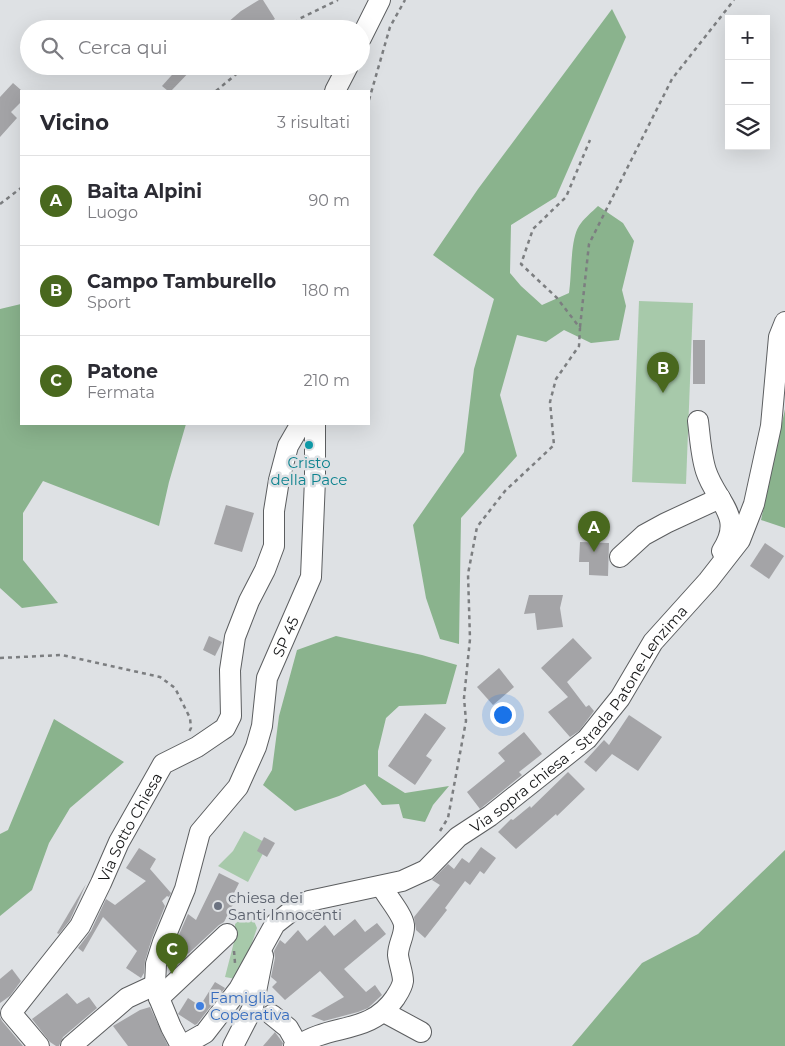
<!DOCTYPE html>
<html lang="it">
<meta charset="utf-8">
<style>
:root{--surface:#fff;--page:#f2f2f3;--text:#2b2b33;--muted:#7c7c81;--line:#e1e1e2;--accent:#49681e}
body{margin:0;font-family:Montserrat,sans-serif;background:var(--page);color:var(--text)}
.controls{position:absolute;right:15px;top:15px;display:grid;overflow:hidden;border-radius:0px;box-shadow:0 5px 20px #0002}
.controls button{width:45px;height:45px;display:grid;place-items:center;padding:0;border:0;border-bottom:1px solid var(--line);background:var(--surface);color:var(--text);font:25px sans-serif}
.you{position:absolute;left:502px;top:714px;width:18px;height:18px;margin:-12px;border:4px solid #fff;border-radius:50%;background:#1a73e8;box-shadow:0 0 0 8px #1a73e833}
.badge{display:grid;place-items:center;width:32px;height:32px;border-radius:50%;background:var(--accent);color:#fff;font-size:16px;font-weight:700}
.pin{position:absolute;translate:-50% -41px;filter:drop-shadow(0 1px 2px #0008)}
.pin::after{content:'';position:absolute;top:26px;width:18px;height:15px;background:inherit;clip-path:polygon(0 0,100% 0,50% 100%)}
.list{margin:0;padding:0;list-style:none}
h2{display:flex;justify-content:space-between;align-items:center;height:65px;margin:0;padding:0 20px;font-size:21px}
h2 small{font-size:16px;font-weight:400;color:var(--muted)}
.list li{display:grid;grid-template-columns:32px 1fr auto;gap:15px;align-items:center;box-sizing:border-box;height:90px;padding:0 20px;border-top:1px solid var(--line)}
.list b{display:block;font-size:19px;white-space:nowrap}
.list p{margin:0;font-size:16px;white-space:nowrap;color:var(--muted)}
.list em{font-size:16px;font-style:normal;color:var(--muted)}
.icon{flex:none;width:28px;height:28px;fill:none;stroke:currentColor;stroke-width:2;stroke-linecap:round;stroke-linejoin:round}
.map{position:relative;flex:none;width:785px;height:1046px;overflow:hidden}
.search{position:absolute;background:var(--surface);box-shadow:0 5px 20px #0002;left:20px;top:20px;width:350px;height:55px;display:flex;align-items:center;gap:12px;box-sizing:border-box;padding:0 18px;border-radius:28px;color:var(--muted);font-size:19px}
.panel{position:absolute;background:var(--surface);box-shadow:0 5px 20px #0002;left:20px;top:90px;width:350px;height:335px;border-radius:0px}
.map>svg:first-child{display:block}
.green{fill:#a7c9aa}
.forest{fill:#8ab38d}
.building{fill:#a4a4a7}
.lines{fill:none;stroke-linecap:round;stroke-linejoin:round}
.minor-casing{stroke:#5c5e60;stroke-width:22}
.path{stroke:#7c7e80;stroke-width:2.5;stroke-dasharray:4 4;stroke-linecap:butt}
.minor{stroke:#fff;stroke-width:20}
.culture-dot{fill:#0f9aa8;stroke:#dee1e4;stroke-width:2}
.worship-dot{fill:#6b7280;stroke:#dee1e4;stroke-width:2}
.shop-dot{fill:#3f7fe0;stroke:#dee1e4;stroke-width:2}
.labels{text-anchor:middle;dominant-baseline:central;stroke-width:5;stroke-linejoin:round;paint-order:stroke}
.culture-label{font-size:15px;fill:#0d838f;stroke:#dee1e4}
.street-label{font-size:15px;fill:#161718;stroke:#dee1e4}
.worship-label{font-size:15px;fill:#5b616d;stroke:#dee1e4;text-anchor:start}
.shop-label{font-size:15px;fill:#366cbe;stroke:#dee1e4;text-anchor:start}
</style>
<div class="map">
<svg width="785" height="1046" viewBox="0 0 785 1046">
<rect width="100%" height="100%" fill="#dee1e4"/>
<g class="green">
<polygon points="639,301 693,303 686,484 632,482"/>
<polygon points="244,831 268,844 248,882 218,866 233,851"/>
<polygon points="250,911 257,928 243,969 236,979 225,977 235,938 235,924"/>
</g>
<g class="forest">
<path d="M612,9L626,37L556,197L511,225L510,273L521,286L542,305L569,293C572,275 570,240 579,226C583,219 592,212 598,206L623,223L634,241L622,290L626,306L619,340L591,343L564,330L546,342L517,335L500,395L517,456L461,518L459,644L440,639L426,598L413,525L464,452L474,369L494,299L433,255L478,189Z"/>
<polygon points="21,304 21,424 186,424 169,482 159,526 43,481 23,513 23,560 58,603 22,608 0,588 0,309"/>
<polygon points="785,409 785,528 761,520"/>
<polygon points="336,636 422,655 457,665 446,704 399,706 386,718 378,751 378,776 405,793 449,786 433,805 425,822 403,818 399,804 382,805 365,784 339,796 295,811 263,785 272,770 279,716 297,650"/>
<polygon points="54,719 124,762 70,808 49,843 32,890 0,916 0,834 8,830"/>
<polygon points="785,850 785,1046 572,1046 642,963 698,934"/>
</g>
<g class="building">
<polygon points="259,0 263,0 275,19 258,29 220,29 241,11"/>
<polygon points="180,66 195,66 171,91 168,91 162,86"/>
<polygon points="13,83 21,90 21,102 11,112 17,118 0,137 0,97"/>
<rect x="693" y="340" width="12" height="44"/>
<polygon points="226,505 254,513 242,552 214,544"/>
<polygon points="580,542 609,543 608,576 589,575 589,562 579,562"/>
<polygon points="765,543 784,556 769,579 750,566"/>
<polygon points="529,595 563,595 560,608 563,627 537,630 535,613 524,614"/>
<polygon points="209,636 222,642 215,656 203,650"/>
<polygon points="573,638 592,658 567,682 586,707 589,705 594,711 579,731 570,737 548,712 568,697 541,668"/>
<polygon points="499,668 514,687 493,705 477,687"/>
<polygon points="425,713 446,728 426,756 432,760 415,785 388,766"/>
<polygon points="629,715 662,737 638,771 612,754 596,772 584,762 604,740 609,745"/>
<polygon points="524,732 542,754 519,772 522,775 480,809 467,792 505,761 498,753"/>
<polygon points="568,772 585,789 557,816 556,814 516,849 498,832 511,819 513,820 530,806 531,808"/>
<polygon points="264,837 275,843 267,857 257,851"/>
<polygon points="481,847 496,858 484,874 480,871 470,885 465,881 445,908 447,910 425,938 416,930 414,917 440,885 432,880 448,864 454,869 462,858 469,863"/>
<polygon points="139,848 156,859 150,869 171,893 169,897 167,896 162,901 165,906 152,938 145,961 144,973 141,978 126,968 137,951 103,917 83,952 78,948 91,931 106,899 115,905 146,881 126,868"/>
<polygon points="219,873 239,883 233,895 237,897 224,922 219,925 189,953 168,968 174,946 188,914 196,920"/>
<polygon points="86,884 70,920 59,934 57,933"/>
<polygon points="355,919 365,932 377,923 386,934 344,969 366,992 375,985 382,995 368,1008 358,1012 324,1021 311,1016 344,997 320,971 285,1000 272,987 277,982 271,977 275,958 274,951 280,940 285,944 298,930 307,941 325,925 334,936"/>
<polygon points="12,969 21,981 10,996 0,1003 0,979"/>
<polygon points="215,982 225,988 197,1024 195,1025 178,1014 188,998 200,1006"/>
<polygon points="67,993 77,1004 89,997 97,1008 63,1037 59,1046 56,1046 50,1042 32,1019"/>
<polygon points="150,1007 168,1046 128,1046 113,1026 140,1010"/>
<polygon points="0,1017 2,1021 23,1046 0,1046"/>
<polygon points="275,1032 283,1043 282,1046 263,1046"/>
</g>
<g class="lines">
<defs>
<g id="minor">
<polyline points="361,38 380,0"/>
<polyline points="335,91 348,66"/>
<path d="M698,421C700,437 701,456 706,471C716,502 745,516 722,551"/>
<polyline points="620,557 644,535 666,523 720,498"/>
<polyline points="159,998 227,934"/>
<polyline points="384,1012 421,1032"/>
<polyline points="272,1015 288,1028 296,1042 294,1046"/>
<path id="s1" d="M39,1046L11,1013L80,926L101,883L119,842L163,764L197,747L219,732L225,728L231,716L230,670L235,637L249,601L265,570L274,546V511L279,480L288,446L299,427H315"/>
<polyline points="71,1046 127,998 155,985"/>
<path id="s2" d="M181,1046L171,1027L159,998L155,985L156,964L163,942L185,889L200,832L238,787L256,747L262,726L267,678L311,577L315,479V424"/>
<path id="s3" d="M182,1046L205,1033L239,989L275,924L289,913L309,901L402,881L426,870L458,837L490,816L587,739L620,698L653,642L708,581L740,540L754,504L771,426L779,337L785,322"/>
<polyline points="233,1046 253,1007 263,956"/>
<path d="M298,1046C330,1023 370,1035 395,998C398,993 402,988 403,981C403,973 399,964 398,955C398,944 405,935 404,925C403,915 386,895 381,886"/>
</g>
</defs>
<use href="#minor" class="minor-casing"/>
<g class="path">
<polyline points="289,29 299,19 338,0"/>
<polyline points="216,91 246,66"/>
<polyline points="369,100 390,27 405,0"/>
<polyline points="0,204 21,188"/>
<polyline points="580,327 589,244 672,79 734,0"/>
<polyline points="0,658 62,655 160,677 175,688 190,718 191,728 189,732"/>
<polyline points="440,831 448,818 466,721 464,698 470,639 468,574 477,527 505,491 554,445 550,402 556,379 579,346 580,328 557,298 521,264 533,229 566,197 590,140"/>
<polyline points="234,951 235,963"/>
</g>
<use href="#minor" class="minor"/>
</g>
<circle class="culture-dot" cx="309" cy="445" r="5"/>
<circle class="worship-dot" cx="218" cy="906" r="5"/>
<circle class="shop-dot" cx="200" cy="1006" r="5"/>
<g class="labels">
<g class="culture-label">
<text x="309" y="462">Cristo<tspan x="309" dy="17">della Pace</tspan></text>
</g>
<g class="street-label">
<text stroke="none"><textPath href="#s2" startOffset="445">SP 45</textPath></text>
<text stroke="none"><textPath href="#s3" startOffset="536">Via sopra chiesa - Strada Patone-Lenzima</textPath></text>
<text stroke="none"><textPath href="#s1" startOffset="265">Via Sotto Chiesa</textPath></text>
</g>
<g class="worship-label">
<text x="228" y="897">chiesa dei<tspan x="228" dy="17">Santi Innocenti</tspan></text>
</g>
<g class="shop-label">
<text x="210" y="997">Famiglia<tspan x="210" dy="17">Coperativa</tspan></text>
</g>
</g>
</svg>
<div class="controls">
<button>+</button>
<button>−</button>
<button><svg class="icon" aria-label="layers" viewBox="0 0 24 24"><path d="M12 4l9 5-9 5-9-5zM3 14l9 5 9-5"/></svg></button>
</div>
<div class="you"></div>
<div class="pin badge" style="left:594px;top:552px">A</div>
<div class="pin badge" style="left:663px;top:393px">B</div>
<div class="pin badge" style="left:172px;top:974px">C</div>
<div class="search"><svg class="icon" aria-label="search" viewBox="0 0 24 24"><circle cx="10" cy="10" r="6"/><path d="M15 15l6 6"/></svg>Cerca qui</div>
<section class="panel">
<h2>Vicino<small>3 risultati</small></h2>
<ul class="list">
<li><span class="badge">A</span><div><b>Baita Alpini</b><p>Luogo</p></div><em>90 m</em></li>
<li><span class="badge">B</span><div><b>Campo Tamburello</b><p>Sport</p></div><em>180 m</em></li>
<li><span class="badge">C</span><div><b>Patone</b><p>Fermata</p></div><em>210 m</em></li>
</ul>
</section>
</div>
